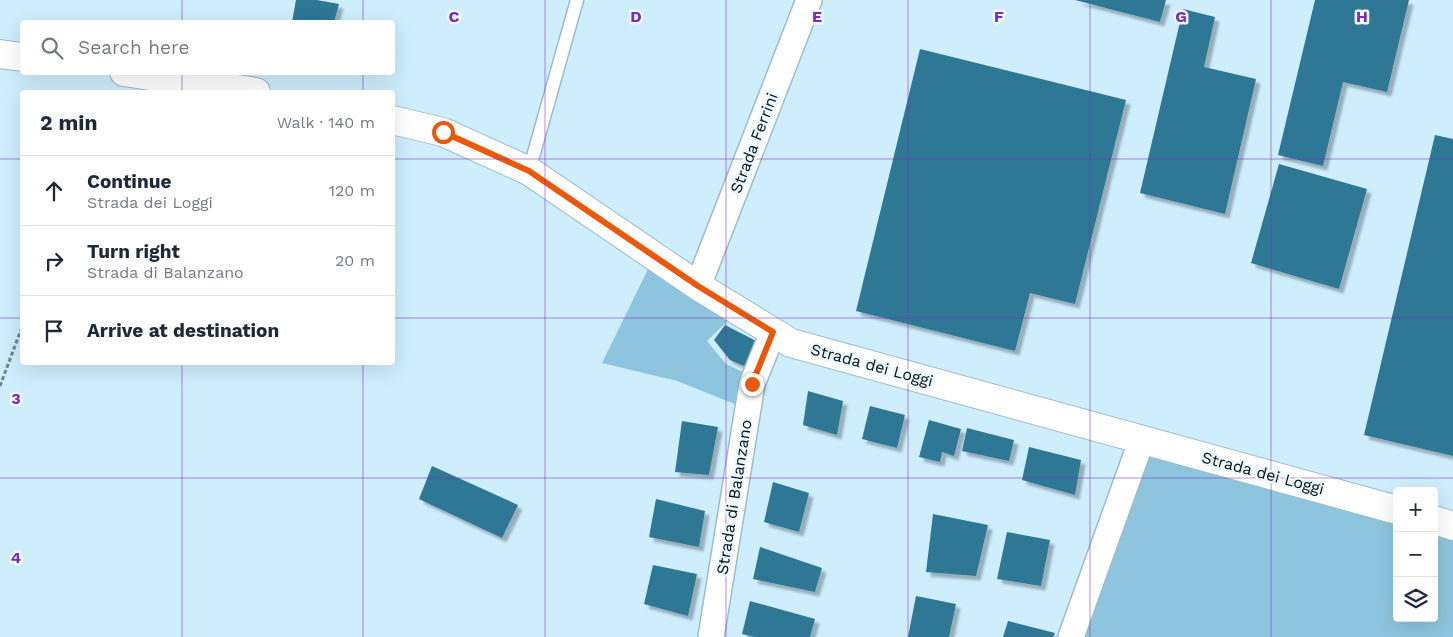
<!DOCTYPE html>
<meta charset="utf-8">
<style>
:root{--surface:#fff;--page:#f2f2f3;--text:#1f2937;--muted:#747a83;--line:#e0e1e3}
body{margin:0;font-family:"Work Sans",sans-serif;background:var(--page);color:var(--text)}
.controls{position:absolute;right:15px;bottom:15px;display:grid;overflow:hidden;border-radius:5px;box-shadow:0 5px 20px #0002}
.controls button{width:45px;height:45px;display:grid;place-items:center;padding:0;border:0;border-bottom:1px solid var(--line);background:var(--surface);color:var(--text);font:25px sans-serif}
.stop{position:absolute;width:15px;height:15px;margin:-11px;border:4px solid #ea580c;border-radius:50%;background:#fff}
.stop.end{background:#ea580c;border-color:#fff;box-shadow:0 1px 5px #0008}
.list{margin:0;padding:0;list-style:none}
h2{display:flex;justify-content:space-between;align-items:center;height:65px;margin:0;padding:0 20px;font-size:21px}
h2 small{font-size:16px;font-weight:400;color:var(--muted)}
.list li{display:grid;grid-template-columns:32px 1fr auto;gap:15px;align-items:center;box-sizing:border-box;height:70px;padding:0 20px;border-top:1px solid var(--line)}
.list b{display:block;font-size:19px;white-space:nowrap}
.list p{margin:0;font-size:16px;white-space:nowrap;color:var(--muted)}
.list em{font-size:16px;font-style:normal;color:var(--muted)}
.icon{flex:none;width:28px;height:28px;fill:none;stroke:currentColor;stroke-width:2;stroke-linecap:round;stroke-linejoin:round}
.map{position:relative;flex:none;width:1453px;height:637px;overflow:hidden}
.search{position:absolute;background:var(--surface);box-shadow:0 5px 20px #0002;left:20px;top:20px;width:375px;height:55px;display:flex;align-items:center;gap:12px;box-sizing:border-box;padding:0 18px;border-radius:5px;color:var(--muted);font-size:19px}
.panel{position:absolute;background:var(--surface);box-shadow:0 5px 20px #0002;left:20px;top:90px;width:375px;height:275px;border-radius:5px}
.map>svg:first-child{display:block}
.green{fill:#8ec5de}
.building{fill:#2d7795;filter:url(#shadow)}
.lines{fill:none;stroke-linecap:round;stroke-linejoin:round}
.service-casing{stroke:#9dbccb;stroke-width:15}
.minor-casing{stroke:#9dbccb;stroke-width:28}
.tertiary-casing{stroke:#9dbccb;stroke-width:30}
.path{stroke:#6e848e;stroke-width:3;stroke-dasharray:4 2.5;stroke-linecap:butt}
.service{stroke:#fff;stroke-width:12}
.minor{stroke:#fff;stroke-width:25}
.tertiary{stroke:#fff;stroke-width:28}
.route{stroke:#ea580c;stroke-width:6}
.grid{fill:none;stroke:#7b2cbf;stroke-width:1;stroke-opacity:0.55}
.labels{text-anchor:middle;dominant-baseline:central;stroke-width:5;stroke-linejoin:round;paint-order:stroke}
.street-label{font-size:16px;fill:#061116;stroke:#ebf8fe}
.grid-label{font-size:16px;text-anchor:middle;font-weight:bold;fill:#7b2cbf;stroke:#ebf8fe;stroke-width:5;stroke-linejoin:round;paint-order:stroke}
</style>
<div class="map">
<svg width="1453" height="637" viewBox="0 0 1453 637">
<defs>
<filter id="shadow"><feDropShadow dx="4.5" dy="4.5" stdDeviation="1" flood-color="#0004"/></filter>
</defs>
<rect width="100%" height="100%" fill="#ceeefd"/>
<g class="green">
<polygon points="652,261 730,319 707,341 726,364 747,374 740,406 677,381 602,363"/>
<polygon points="1142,439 1397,510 1397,618 1434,618 1434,520 1453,526 1453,637 1070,637"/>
</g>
<g class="building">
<polygon points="296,0 317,0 339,4 334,22 292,22"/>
<polygon points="1075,0 1166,0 1160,22"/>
<polygon points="1315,0 1409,0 1387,92 1343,82 1323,166 1278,155"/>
<polygon points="1183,9 1215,17 1204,67 1256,79 1225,214 1140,193"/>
<polygon points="920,49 1126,100 1075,304 1030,293 1015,351 856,311"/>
<polygon points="1435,135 1453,139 1453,456 1364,435"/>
<polygon points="1279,164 1367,189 1339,289 1251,263"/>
<polygon points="725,325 758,342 749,368 730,360 714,340"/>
<polygon points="808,391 843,401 837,435 803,425"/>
<polygon points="870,406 905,415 897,448 862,439"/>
<polygon points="929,420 961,429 954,456 942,452 940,462 919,457"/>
<polygon points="682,421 718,427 709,475 675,472"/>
<polygon points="967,428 1014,440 1009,461 962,451"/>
<polygon points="1029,447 1081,460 1075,495 1022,480"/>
<polygon points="432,466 518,505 502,538 419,499"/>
<polygon points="773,482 809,493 799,532 764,522"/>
<polygon points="656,499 705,511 699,547 649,537"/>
<polygon points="933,514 988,525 976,576 926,572"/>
<polygon points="1007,532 1050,540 1041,586 997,579"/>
<polygon points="760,547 822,568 815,592 753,579"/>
<polygon points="653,565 697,574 688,616 644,604"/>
<polygon points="916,596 956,604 949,637 908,637"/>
<polygon points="750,601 815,619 810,637 755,637 742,634"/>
<polygon points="1008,621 1055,633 1053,637 1003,637"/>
</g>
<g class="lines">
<defs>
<polyline id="service" points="529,171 577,0"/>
<g id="minor">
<polyline points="698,286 809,0"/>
<polyline points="711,637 752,384 773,332"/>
<polyline points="1071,637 1142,439"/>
</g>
<g id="tertiary">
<polyline points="0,54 22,57"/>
<polyline points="124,72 256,92"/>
<polyline points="392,120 443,132 529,171 698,286 791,343 1397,510"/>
<polyline points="1434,520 1453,526"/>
</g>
</defs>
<use href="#service" class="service-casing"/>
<use href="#minor" class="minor-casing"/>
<use href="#tertiary" class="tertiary-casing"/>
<polyline class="path" points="0,386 22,327"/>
<use href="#service" class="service"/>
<use href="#minor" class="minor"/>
<use href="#tertiary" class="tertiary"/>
</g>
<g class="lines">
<polyline class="route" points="443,132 529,171 698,286 773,332 752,384"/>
</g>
<path class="grid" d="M182,0V22M363,0V22M545,0V637M726,0V637M908,0V637M1090,0V637M1271,0V637M182,72V92M363,72V92M0,159H22M392,159H1453M0,318H22M392,318H1453M182,362V637M363,362V637M0,478H1453"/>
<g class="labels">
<g class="street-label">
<text transform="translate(754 143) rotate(-69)">Strada Ferrini</text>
<text transform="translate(872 365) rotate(15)">Strada dei Loggi</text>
<text transform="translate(1263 473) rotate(15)">Strada dei Loggi</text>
<text transform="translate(734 497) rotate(-81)">Strada di Balanzano</text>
</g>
</g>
<g class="grid-label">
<text x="454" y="22">C</text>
<text x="636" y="22">D</text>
<text x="817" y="22">E</text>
<text x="999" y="22">F</text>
<text x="1181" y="22">G</text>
<text x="1362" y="22">H</text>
<text x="16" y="404">3</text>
<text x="16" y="563">4</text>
</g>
</svg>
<div class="controls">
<button>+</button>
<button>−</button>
<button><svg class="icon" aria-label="layers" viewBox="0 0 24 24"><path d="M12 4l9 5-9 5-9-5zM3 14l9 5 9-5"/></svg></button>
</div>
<div class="stop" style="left:443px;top:132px"></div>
<div class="stop end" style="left:752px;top:384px"></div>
<div class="search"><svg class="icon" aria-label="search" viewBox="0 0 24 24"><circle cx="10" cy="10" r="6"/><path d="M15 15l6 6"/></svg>Search here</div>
<section class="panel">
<h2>2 min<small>Walk · 140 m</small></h2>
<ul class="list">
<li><svg class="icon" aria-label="ahead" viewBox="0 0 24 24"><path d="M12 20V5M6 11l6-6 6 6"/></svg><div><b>Continue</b><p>Strada dei Loggi</p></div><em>120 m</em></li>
<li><svg class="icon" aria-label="right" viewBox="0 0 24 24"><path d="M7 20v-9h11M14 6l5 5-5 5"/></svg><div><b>Turn right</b><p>Strada di Balanzano</p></div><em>20 m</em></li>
<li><svg class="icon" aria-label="arrive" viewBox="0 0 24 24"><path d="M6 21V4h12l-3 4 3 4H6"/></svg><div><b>Arrive at destination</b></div></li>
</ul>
</section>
</div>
